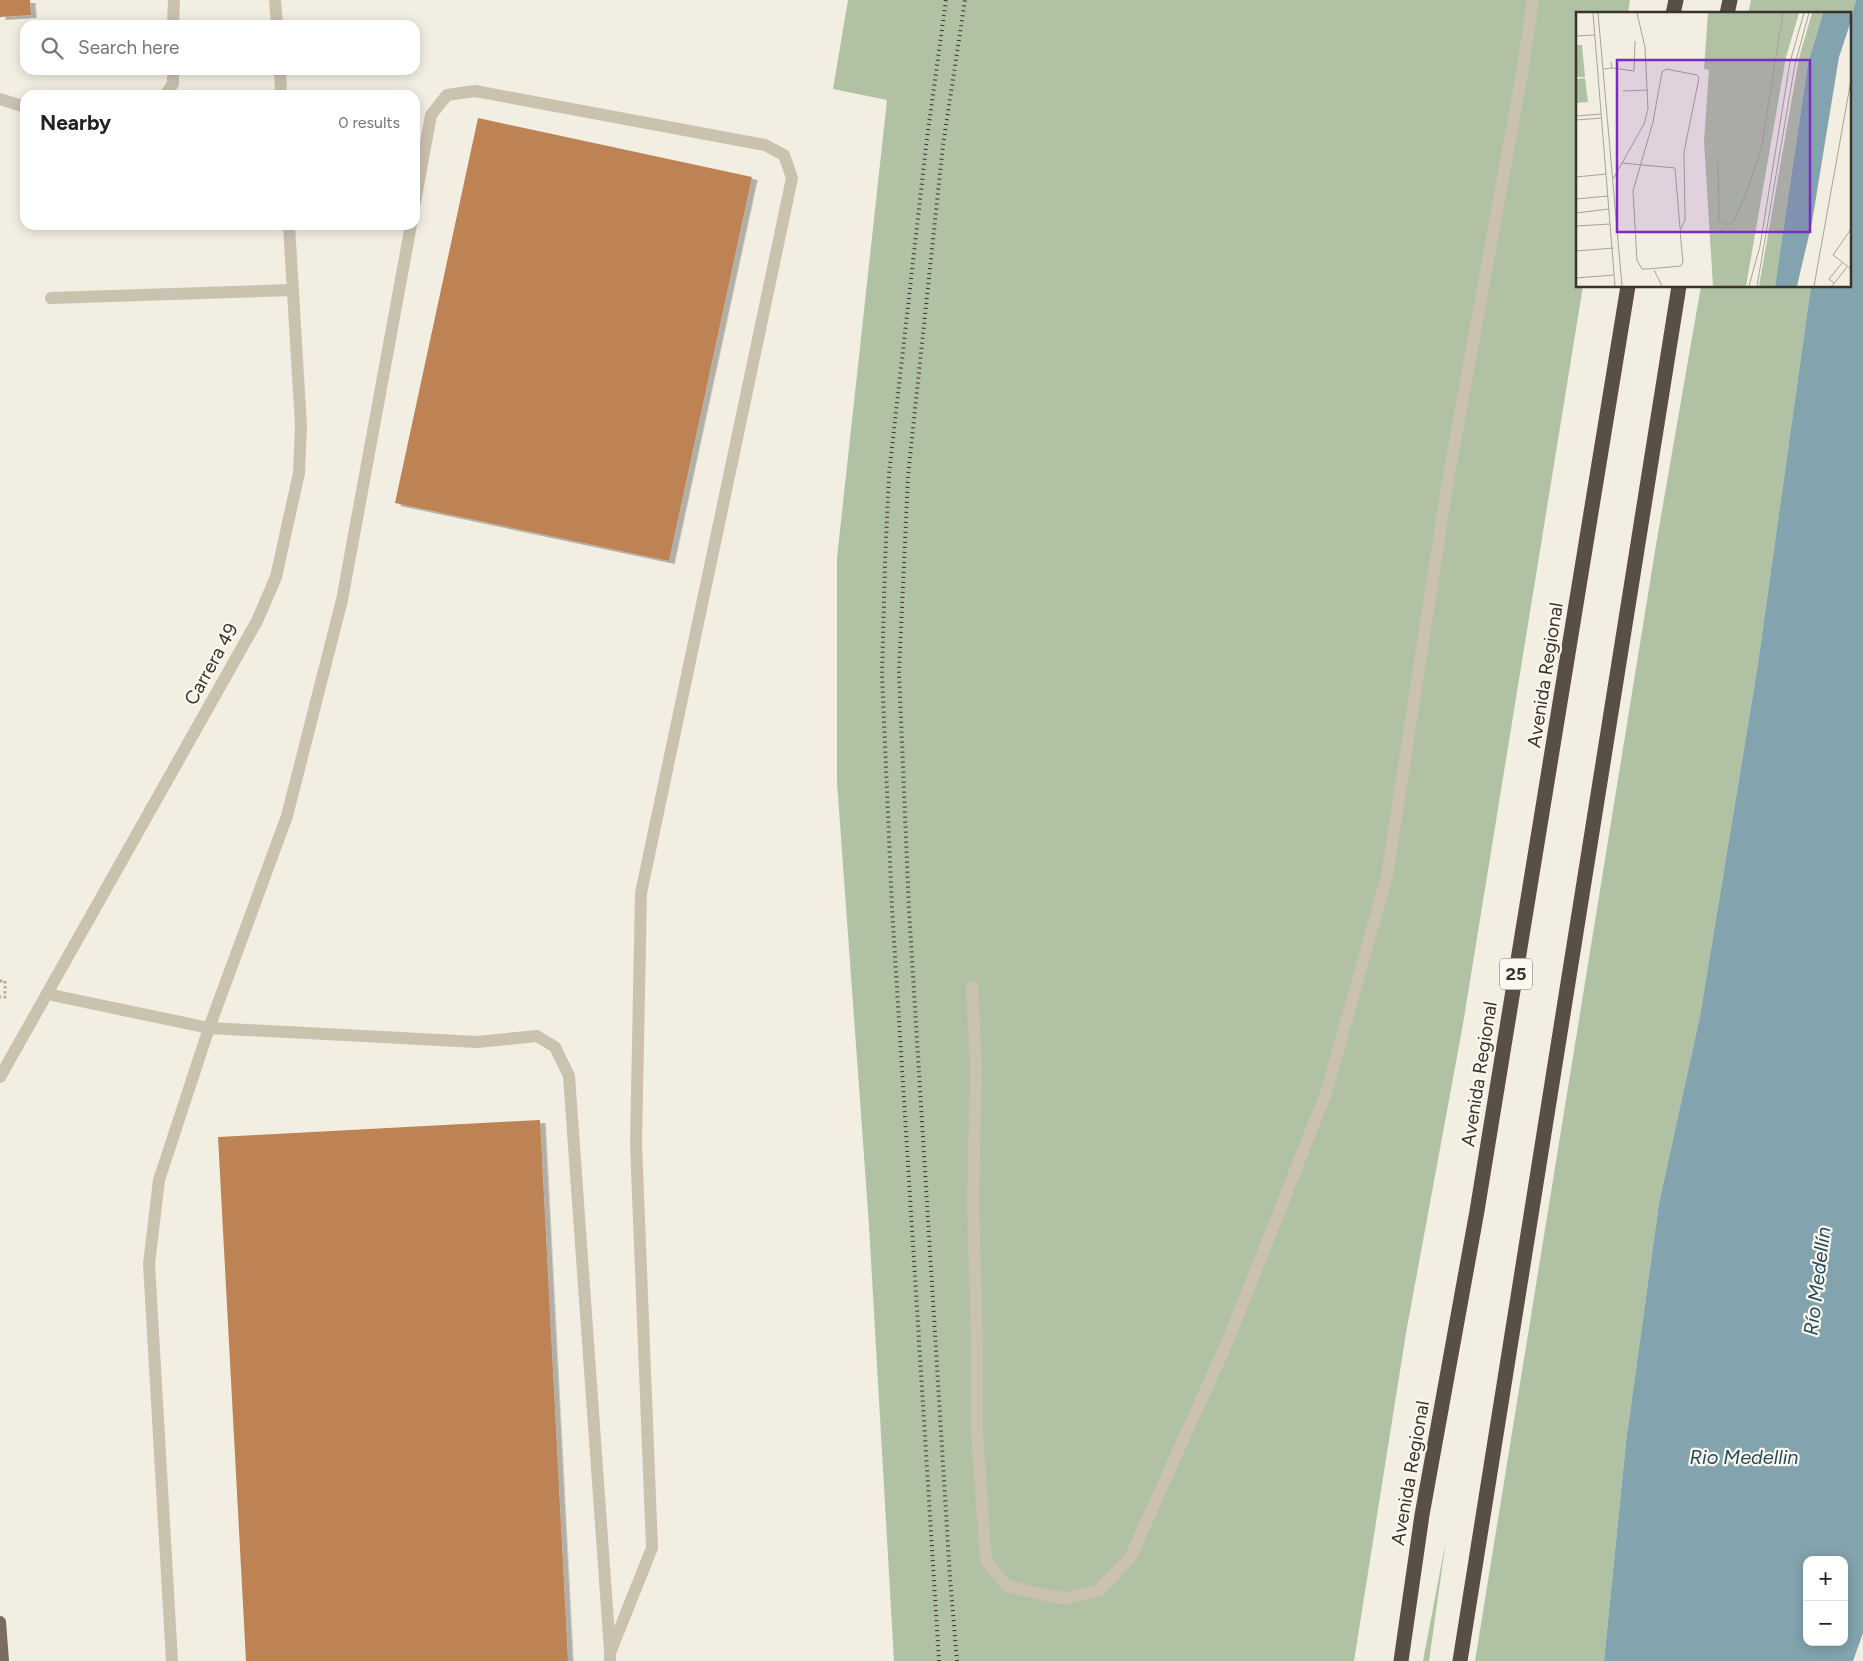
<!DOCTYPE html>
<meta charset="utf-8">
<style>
:root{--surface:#fff;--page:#f6f6f6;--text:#222;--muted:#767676;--line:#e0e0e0}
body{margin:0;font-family:Figtree,sans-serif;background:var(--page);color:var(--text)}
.controls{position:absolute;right:15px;bottom:15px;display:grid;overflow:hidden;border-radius:10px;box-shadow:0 2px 12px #0003}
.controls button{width:45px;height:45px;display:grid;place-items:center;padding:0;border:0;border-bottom:1px solid var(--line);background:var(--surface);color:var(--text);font:25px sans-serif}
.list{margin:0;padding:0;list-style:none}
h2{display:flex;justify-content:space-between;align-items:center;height:65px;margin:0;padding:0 20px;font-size:21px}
h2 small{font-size:16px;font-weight:400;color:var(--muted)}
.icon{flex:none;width:28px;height:28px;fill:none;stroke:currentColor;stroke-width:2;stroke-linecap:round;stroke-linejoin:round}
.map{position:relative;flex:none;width:1863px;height:1661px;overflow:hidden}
.search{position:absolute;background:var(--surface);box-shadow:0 2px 12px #0003;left:20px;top:20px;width:400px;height:55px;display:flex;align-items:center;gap:12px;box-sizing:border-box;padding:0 18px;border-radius:15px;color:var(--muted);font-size:19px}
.panel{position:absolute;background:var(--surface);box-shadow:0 2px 12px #0003;left:20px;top:90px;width:400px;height:140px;border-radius:15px}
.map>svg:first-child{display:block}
.green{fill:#b1c1a3}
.water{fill:#83a3ae;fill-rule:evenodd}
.building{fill:#bd8355;filter:url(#shadow)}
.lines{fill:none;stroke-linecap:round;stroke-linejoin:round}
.path{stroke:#b6ab99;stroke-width:3;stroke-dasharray:2.5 2.5;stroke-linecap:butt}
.minor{stroke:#cac1af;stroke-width:12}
.major{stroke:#7a6d5f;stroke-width:12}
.highway{stroke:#5a4f44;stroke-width:15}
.rail{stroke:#3a332c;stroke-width:4;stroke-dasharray:1 4;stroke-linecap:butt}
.labels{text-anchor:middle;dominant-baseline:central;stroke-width:4.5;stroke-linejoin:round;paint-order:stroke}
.shield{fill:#faf7ef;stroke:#746e66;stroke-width:1}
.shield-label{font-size:18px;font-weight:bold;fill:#3a332c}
.street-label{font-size:19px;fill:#3a332c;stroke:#faf7ef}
.water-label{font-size:20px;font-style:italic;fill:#244b59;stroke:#faf7ef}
.inset-road{fill:none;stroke:#a8a399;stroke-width:1}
.view{fill:#7b2cbf;fill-opacity:0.15;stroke:#7b2cbf;stroke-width:2.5}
.inset-edge{fill:none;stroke:#3a332c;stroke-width:2.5}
</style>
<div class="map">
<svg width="1863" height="1661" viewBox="0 0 1863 1661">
<defs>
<filter id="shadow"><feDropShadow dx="5.5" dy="3" stdDeviation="0" flood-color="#0004"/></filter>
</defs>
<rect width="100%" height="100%" fill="#f2eee2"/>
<g class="green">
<polygon points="848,0 1630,0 1628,14 1577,14 1577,286 1583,286 1463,1024 1406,1333 1354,1661 894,1661 869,1225 837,782 837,558 887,100 833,89"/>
<polygon points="1751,0 1856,0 1849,26 1849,14 1748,14"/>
<polygon points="1701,286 1811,286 1757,670 1700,1016 1659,1203 1626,1442 1604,1661 1475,1661 1656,545"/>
<polygon points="1446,1540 1429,1661 1423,1661"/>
</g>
<path class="water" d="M1856,0H1863V1633L1853,1661H1604L1626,1442L1659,1203L1700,1016L1757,670L1811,286H1849V26ZM1807,1560H1844V1642H1807Z"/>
<g class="building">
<polygon points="0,0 30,0 31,15 0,17"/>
<polygon points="478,118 752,177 669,561 395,503"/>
<polygon points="540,1120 568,1661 246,1661 218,1137"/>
</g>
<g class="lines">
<polyline class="path" points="0,981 5,981 5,997 0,997"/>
<g class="minor">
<polyline points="275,0 277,25"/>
<polyline points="173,25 174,0"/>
<polyline points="280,70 281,95"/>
<polyline points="165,95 173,84 173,70"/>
<polyline points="0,99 25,107"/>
<polyline points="415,202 431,115 447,95 475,91 765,145 784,155 792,178 641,893 636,1144 652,1548 610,1653 610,1661"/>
<polyline points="51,298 293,290"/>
<polyline points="972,987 976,1064 973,1204 977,1340 977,1431 986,1561 1007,1586 1049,1596 1067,1598 1099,1590 1130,1558 1229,1338 1326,1093 1387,876 1448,480 1521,79 1533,0"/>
<polyline points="47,994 209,1028 477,1042 537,1036 555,1047 569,1076 610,1650"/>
<polyline points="0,1077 257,621 276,577 299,473 301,426 289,225"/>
<polyline points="172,1661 149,1264 159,1180 209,1028 287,816 342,600 411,225"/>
</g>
<polyline class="major" points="0,1622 3,1661"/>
<g class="highway">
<polyline points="1673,14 1676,0"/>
<polyline points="1727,14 1730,0"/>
<polyline points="1401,1661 1422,1515 1477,1211 1628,286"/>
<polyline points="1460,1661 1679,286"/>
</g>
<g class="rail">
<polyline points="939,1661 892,908 882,674 885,564 889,474 927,138 946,0"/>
<polyline points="957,1661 950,1578 909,910 899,672 908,476 943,145 965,0"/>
</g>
</g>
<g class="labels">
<rect class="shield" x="1500" y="958.5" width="32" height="31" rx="4"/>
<g class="shield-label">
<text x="1516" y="974">25</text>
</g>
<g class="street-label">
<text transform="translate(211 664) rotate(-61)">Carrera 49</text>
<text transform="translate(1545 675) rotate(-81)">Avenida Regional</text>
<text transform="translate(1479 1074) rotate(-81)">Avenida Regional</text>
<text transform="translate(1410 1473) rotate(-80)">Avenida Regional</text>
</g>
<g class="water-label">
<text transform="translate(1817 1281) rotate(-83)">Río Medellín</text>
<text x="1744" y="1457">Rio Medellin</text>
</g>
</g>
<g transform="translate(1576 12)">
<rect width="275" height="275" fill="#f2eee2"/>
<path d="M132,1H223L210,45L170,274H137L128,129L133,58L128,57ZM236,1H247L232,51L199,274H183L223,46ZM0,33H6L9,65H0ZM9,66L12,90L1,91L0,67Z" fill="#b1c1a3"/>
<path d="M247,1H275V9L263,45L236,210L221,274H199L232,51Z" fill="#83a3ae"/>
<path class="inset-road" d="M17,1L39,274M22,1L46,274M0,24L19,23M36,56L58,59L59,29M27,57L36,56L35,50M90,57L121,63L123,66L108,140L109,208L104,219L107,250L105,254L71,257H66L61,248L57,179L77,110L86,60ZM47,79L72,78M0,104L25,102M0,108L26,106M142,150L143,209L152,213L158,209L168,186L185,139L207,1M46,151L99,156L104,216M0,165L30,162M37,167L68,112L72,97L69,35L61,1M0,187L32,184M0,201L33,197M0,214L34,212M275,217L257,243L275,257M0,239L38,236M78,258L86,274M0,266L38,263M258,271L253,267L266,251M173,274L184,234L214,50L228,1M181,274L219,52L233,1M238,274L275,68M256,274L271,255"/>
<path class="view" d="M41,48H234V220H41Z"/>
<rect width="275" height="275" class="inset-edge"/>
</g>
</svg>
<div class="controls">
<button>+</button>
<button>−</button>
</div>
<div class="search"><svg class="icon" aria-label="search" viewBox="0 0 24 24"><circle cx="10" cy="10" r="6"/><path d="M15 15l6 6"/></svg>Search here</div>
<section class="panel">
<h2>Nearby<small>0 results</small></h2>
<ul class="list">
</ul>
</section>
</div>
